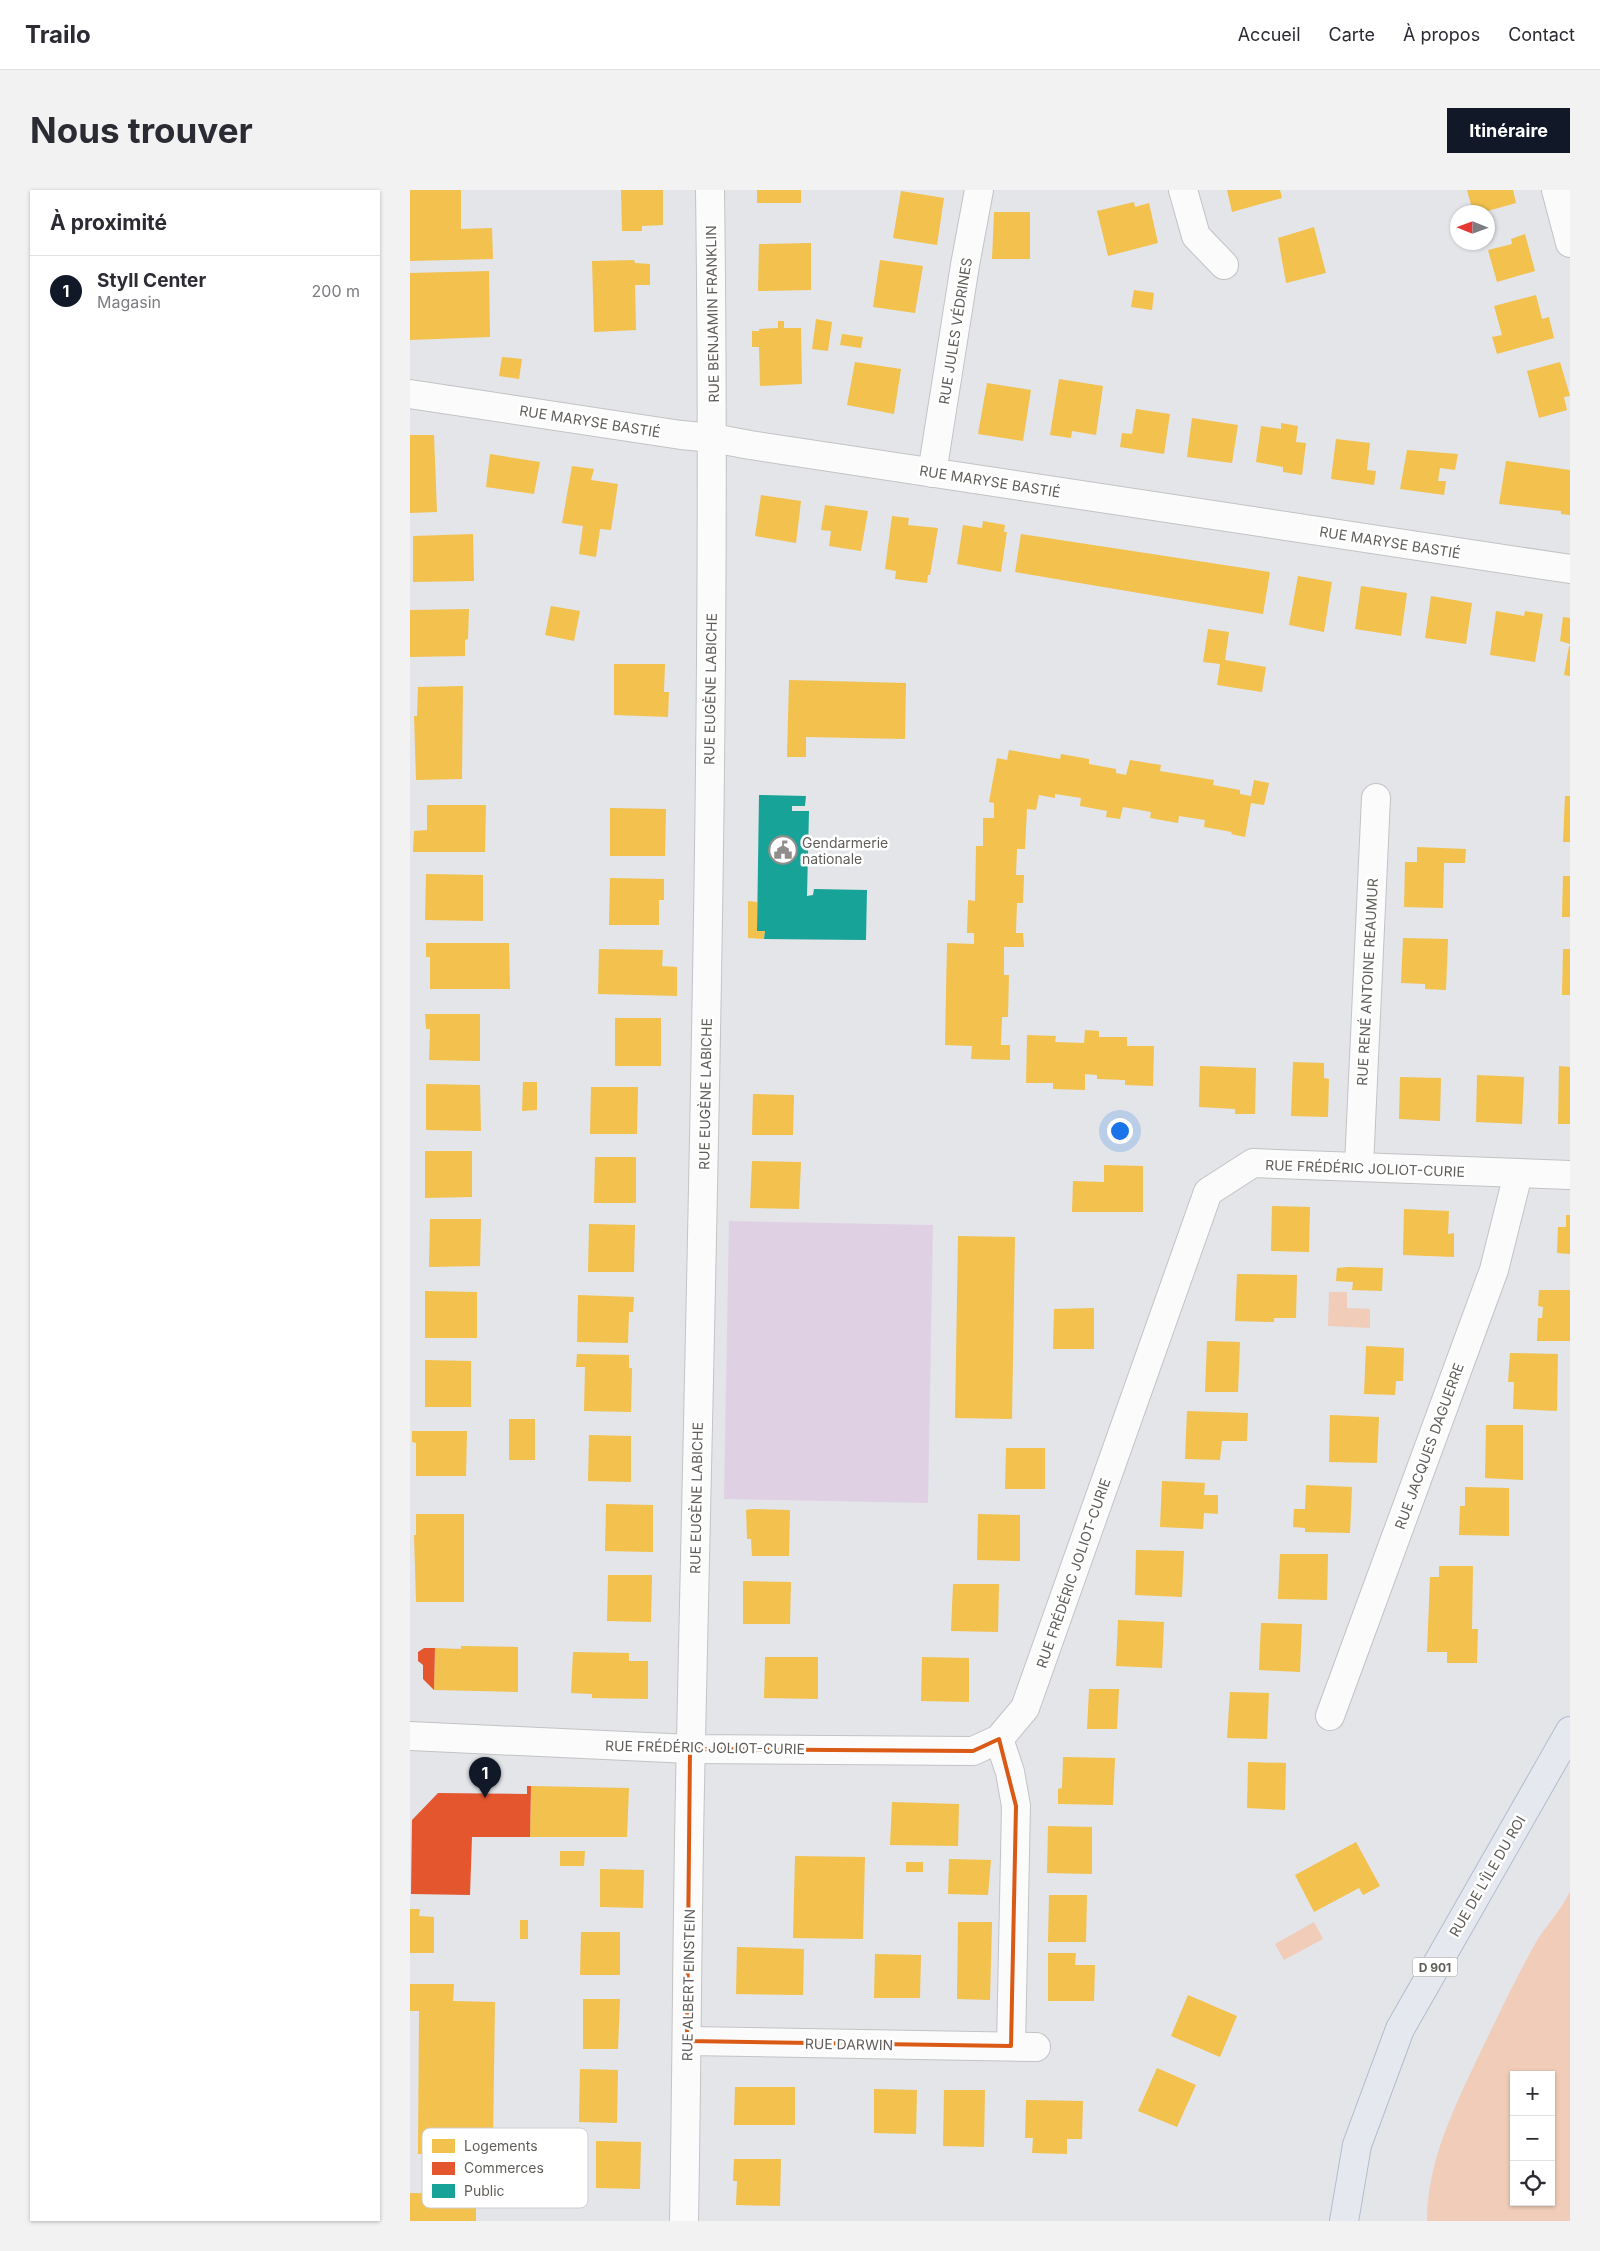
<!DOCTYPE html>
<html lang="fr">
<meta charset="utf-8">
<style>
:root{--surface:#fff;--page:#f2f2f3;--text:#2b2b33;--muted:#7c7c81;--line:#e1e1e2;--accent:#111827}
body{margin:0;font-family:Inter,sans-serif;background:var(--page);color:var(--text)}
.controls{position:absolute;right:15px;bottom:15px;display:grid;overflow:hidden;border-radius:0px;box-shadow:0 1px 4px #0004}
.controls button{width:45px;height:45px;display:grid;place-items:center;padding:0;border:0;border-bottom:1px solid var(--line);background:var(--surface);color:var(--text);font:25px sans-serif}
.compass{position:absolute;left:1040px;top:15px;width:45px;height:45px;border-radius:50%;background:var(--surface);box-shadow:0 1px 4px #0004;rotate:271deg}
.you{position:absolute;left:709px;top:940px;width:18px;height:18px;margin:-12px;border:4px solid #fff;border-radius:50%;background:#1a73e8;box-shadow:0 0 0 8px #1a73e833}
.badge{display:grid;place-items:center;width:32px;height:32px;border-radius:50%;background:var(--accent);color:#fff;font-size:16px;font-weight:700}
.pin{position:absolute;translate:-50% -41px;filter:drop-shadow(0 1px 2px #0008)}
.pin::after{content:'';position:absolute;top:26px;width:18px;height:15px;background:inherit;clip-path:polygon(0 0,100% 0,50% 100%)}
.list{margin:0;padding:0;list-style:none}
h2{display:flex;justify-content:space-between;align-items:center;height:65px;margin:0;padding:0 20px;font-size:21px}
h2 small{font-size:16px;font-weight:400;color:var(--muted)}
.list li{display:grid;grid-template-columns:32px 1fr auto;gap:15px;align-items:center;box-sizing:border-box;height:70px;padding:0 20px;border-top:1px solid var(--line)}
.list b{display:block;font-size:19px;white-space:nowrap}
.list p{margin:0;font-size:16px;white-space:nowrap;color:var(--muted)}
.list em{font-size:16px;font-style:normal;color:var(--muted)}
.icon{flex:none;width:28px;height:28px;fill:none;stroke:currentColor;stroke-width:2;stroke-linecap:round;stroke-linejoin:round}
.map{position:relative;flex:none;width:1160px;height:2031px;overflow:hidden;border-radius:0px}
header{display:flex;align-items:center;gap:30px;box-sizing:border-box;height:70px;padding:0 25px;background:var(--surface);border-bottom:1px solid var(--line)}
header strong{font-size:24px}
nav{display:flex;gap:28px;margin-inline-start:auto;font-size:18px}
.intro{display:flex;align-items:center;justify-content:space-between;box-sizing:border-box;height:120px;padding:0 30px}
h1{margin:0;font-size:35px}
.button{padding:12px 22px;border-radius:0px;background:var(--accent);color:#fff;font-size:18px;font-weight:700}
main{display:flex;gap:30px;padding:0 30px}
aside{flex:1;background:var(--surface);border-radius:0px;box-shadow:0 1px 4px #0004}
.map>svg:first-child{display:block}
.green{fill:#e0d0e4}
.water{fill:#f0ccb9;fill-rule:evenodd}
.homes{fill:#f2c14e}
.shops{fill:#e4572e}
.public{fill:#17a398}
.lines{fill:none;stroke-linecap:round;stroke-linejoin:round}
.street-casing{stroke:#c3c3c3;stroke-width:30}
.primary-casing{stroke:#b3bdce;stroke-width:30}
.street{stroke:#fbfbfc;stroke-width:28}
.primary{stroke:#e6e8f0;stroke-width:28}
.marked{fill:none;stroke:#da5914;stroke-width:4;stroke-linejoin:round}
.labels{text-anchor:middle;dominant-baseline:central;stroke-width:5;stroke-linejoin:round;paint-order:stroke}
.shield{fill:#fff;stroke:#908e8b;stroke-width:1}
.shield-label{font-size:12px;font-weight:bold;fill:#605d59}
.street-label{font-size:14px;fill:#605d59;stroke:#fff}
.poi-label{font-size:14px;fill:#605d59;stroke:#fff;text-anchor:start}
.key{fill:#fff;stroke:#cfcecd;stroke-width:1}
.key-label{font-size:14px;fill:#605d59}
</style>
<header>
<strong>Trailo</strong>
<nav><a>Accueil</a><a>Carte</a><a>À propos</a><a>Contact</a></nav>
</header>
<div class="intro"><h1>Nous trouver</h1><a class="button">Itinéraire</a></div>
<main>
<aside>
<h2>À proximité<small></small></h2>
<ul class="list">
<li><span class="badge">1</span><div><b>Styll Center</b><p>Magasin</p></div><em>200 m</em></li>
</ul>
</aside>
<div class="map">
<svg width="1160" height="2031" viewBox="0 0 1160 2031">
<rect width="100%" height="100%" fill="#e3e5e9"/>
<polygon class="green" points="319,1031 523,1035 518,1313 314,1309"/>
<g class="water">
<polygon points="919,1102 937,1102 937,1118 960,1119 960,1138 918,1136"/>
<path d="M1160,1701V2031H1017C1017,1971 1045,1916 1070,1863C1088,1826 1105,1790 1125,1754C1135,1736 1152,1720 1160,1701ZM1104,1885H1141V2012H1104Z"/>
<polygon points="904,1732 913,1749 874,1770 865,1754"/>
</g>
<g class="homes">
<polygon points="0,0 51,0 51,39 82,38 83,69 0,71"/>
<polygon points="211,0 253,0 253,35 232,36 232,41 212,41"/>
<rect x="347" y="0" width="44" height="13"/>
<polygon points="817,0 870,0 872,8 822,22"/>
<polygon points="1057,0 1103,0 1106,13 1074,22 1063,22"/>
<polygon points="491,1 534,8 527,55 483,48"/>
<polygon points="724,12 725,17 739,13 748,53 698,66 687,21"/>
<polygon points="584,22 620,22 620,69 582,69"/>
<polygon points="904,37 916,83 876,93 868,48"/>
<polygon points="1115,44 1125,81 1087,92 1078,60 1102,54 1101,49"/>
<polygon points="401,53 401,100 348,101 349,54"/>
<polygon points="224,70 225,73 240,74 240,95 225,95 226,140 184,142 182,71"/>
<polygon points="470,70 513,76 505,123 463,117"/>
<polygon points="79,81 80,147 0,150 0,83"/>
<polygon points="724,100 744,103 742,120 721,117"/>
<polygon points="1126,105 1132,129 1139,127 1144,148 1087,164 1082,147 1092,145 1084,116"/>
<polygon points="406,129 422,132 418,161 402,159"/>
<polygon points="368,131 374,131 374,138 391,138 392,194 350,196 349,157 342,157 342,141 349,141 349,139 368,138"/>
<polygon points="432,144 453,147 451,158 430,155"/>
<polygon points="92,167 112,169 109,189 89,186"/>
<polygon points="445,172 491,179 484,224 437,215"/>
<polygon points="1150,172 1160,206 1154,207 1157,220 1129,228 1117,181"/>
<polygon points="649,189 693,196 686,245 662,241 661,248 640,245"/>
<polygon points="577,193 621,200 613,251 568,244"/>
<polygon points="726,219 760,224 754,264 710,257 712,243 722,244"/>
<polygon points="782,228 828,235 822,273 777,267"/>
<polygon points="871,233 888,236 886,252 896,253 892,285 873,282 873,277 846,272 851,236 871,239"/>
<polygon points="0,245 24,245 27,322 0,323"/>
<polygon points="926,249 960,253 957,280 966,281 964,295 921,289"/>
<polygon points="997,260 1048,264 1045,280 1030,278 1028,291 1036,291 1034,305 990,299"/>
<polygon points="80,264 130,272 124,304 76,297"/>
<polygon points="1096,271 1160,280 1160,325 1151,324 1151,321 1089,314"/>
<polygon points="162,276 184,279 181,290 208,294 201,340 190,339 186,367 169,364 173,336 152,333"/>
<polygon points="351,305 391,311 386,353 345,346"/>
<polygon points="415,315 458,321 451,361 419,356 421,341 411,340"/>
<polygon points="482,326 499,328 498,335 528,338 520,385 518,385 517,393 485,389 486,381 475,379"/>
<polygon points="573,331 595,335 594,342 597,342 591,382 547,374 553,335 572,338"/>
<polygon points="63,344 64,391 3,392 3,346"/>
<polygon points="611,344 860,382 853,424 605,382"/>
<polygon points="888,386 922,392 914,442 879,435"/>
<polygon points="951,396 997,403 991,446 945,439"/>
<polygon points="1021,406 1062,413 1056,454 1015,448"/>
<polygon points="141,416 170,421 164,451 135,445"/>
<polygon points="59,419 58,449 55,450 55,466 0,467 0,420"/>
<polygon points="1086,421 1114,426 1115,421 1133,424 1125,472 1080,465"/>
<polygon points="1153,427 1160,428 1160,454 1150,451"/>
<polygon points="798,439 819,442 815,470 856,477 852,502 807,495 810,474 793,472"/>
<polygon points="1159,456 1160,456 1160,486 1154,485"/>
<polygon points="204,474 255,474 254,502 259,502 258,527 204,525"/>
<polygon points="379,490 496,493 495,549 396,547 396,567 377,567"/>
<polygon points="53,496 52,589 6,590 4,526 7,526 8,497"/>
<polygon points="599,560 650,569 651,564 679,569 679,574 706,579 706,583 716,585 720,570 751,575 750,581 804,590 803,595 830,600 830,604 841,606 844,590 859,593 854,615 841,613 835,647 821,644 822,642 794,637 795,630 769,626 768,633 740,628 741,622 713,617 710,629 696,627 697,621 670,616 671,608 645,604 645,608 629,605 626,620 617,619 615,659 607,659 606,685 614,685 613,713 607,713 606,743 613,743 614,757 594,757 594,785 599,785 598,827 592,827 591,855 600,855 600,870 561,869 562,856 535,855 537,753 564,754 564,743 557,743 558,710 565,711 566,656 573,656 573,628 584,628 584,613 579,612 587,568 597,570"/>
<polygon points="1155,606 1160,606 1160,652 1153,652"/>
<polygon points="17,615 76,615 75,662 3,662 4,641 17,640"/>
<polygon points="200,618 256,619 255,666 200,666"/>
<polygon points="1007,657 1056,659 1055,673 1034,673 1033,718 994,717 995,672 1007,672"/>
<polygon points="16,684 73,685 73,731 15,730"/>
<polygon points="1153,686 1160,686 1160,727 1152,727"/>
<polygon points="200,688 254,689 254,710 249,710 249,735 199,735"/>
<polygon points="338,711 347,712 347,741 355,741 354,749 338,748"/>
<polygon points="993,748 1038,749 1036,800 1015,799 1015,794 991,793"/>
<polygon points="16,753 99,753 100,799 20,799 20,767 16,767"/>
<polygon points="189,759 253,760 252,776 267,777 267,806 188,804"/>
<polygon points="1153,759 1160,759 1160,805 1152,805"/>
<polygon points="15,824 70,824 70,871 19,870 20,839 16,839"/>
<rect x="205" y="828" width="46" height="48"/>
<polygon points="675,840 689,841 689,847 717,847 717,856 744,856 743,896 715,895 715,890 687,889 687,885 675,884 675,900 643,899 643,893 616,893 617,845 646,846 645,852 674,853"/>
<polygon points="883,872 914,873 914,888 919,889 918,927 881,926"/>
<polygon points="790,876 846,878 845,924 825,924 825,919 789,917"/>
<polygon points="1149,876 1160,877 1160,934 1148,934"/>
<polygon points="1067,885 1114,887 1112,934 1066,932"/>
<polygon points="990,887 1031,888 1030,931 989,929"/>
<polygon points="113,892 127,892 127,920 112,921"/>
<polygon points="16,894 70,895 71,941 16,940"/>
<polygon points="181,897 228,897 227,944 180,944"/>
<polygon points="343,904 384,905 383,945 342,945"/>
<polygon points="15,961 62,961 62,1007 15,1008"/>
<polygon points="185,967 226,967 226,1013 184,1013"/>
<polygon points="342,971 391,972 389,1019 340,1018"/>
<polygon points="694,975 733,976 733,1022 662,1022 663,991 694,992"/>
<polygon points="862,1016 900,1017 899,1062 861,1061"/>
<polygon points="994,1019 1039,1021 1038,1044 1044,1043 1044,1067 993,1065"/>
<polygon points="1156,1025 1160,1025 1160,1064 1147,1063 1148,1037 1156,1037"/>
<polygon points="20,1029 71,1029 70,1076 19,1077"/>
<polygon points="179,1034 225,1035 224,1082 178,1082"/>
<polygon points="548,1046 605,1047 602,1229 545,1228"/>
<polygon points="938,1077 973,1078 972,1101 942,1100 943,1092 926,1091 927,1078"/>
<polygon points="827,1084 887,1085 886,1128 864,1128 864,1132 825,1131"/>
<polygon points="1129,1100 1160,1100 1160,1151 1127,1151 1128,1128 1132,1128 1133,1117 1128,1116"/>
<polygon points="15,1101 67,1102 67,1148 15,1148"/>
<polygon points="168,1105 224,1107 223,1122 219,1122 218,1153 167,1152"/>
<polygon points="684,1118 684,1159 643,1159 644,1119"/>
<polygon points="797,1151 830,1152 828,1202 795,1202"/>
<polygon points="956,1156 994,1158 993,1191 986,1191 985,1205 954,1204"/>
<polygon points="1100,1163 1148,1164 1147,1221 1103,1219 1104,1192 1098,1192"/>
<polygon points="167,1164 219,1165 219,1178 222,1178 221,1222 174,1221 175,1177 166,1177"/>
<polygon points="15,1170 61,1171 61,1217 15,1217"/>
<polygon points="777,1221 838,1223 837,1251 812,1251 810,1270 775,1269"/>
<polygon points="920,1225 969,1227 967,1273 919,1272"/>
<rect x="99" y="1229" width="26" height="41"/>
<polygon points="1076,1235 1113,1235 1113,1290 1075,1288"/>
<polygon points="2,1241 57,1241 56,1286 6,1286 6,1253 2,1252"/>
<polygon points="179,1245 221,1246 221,1292 178,1291"/>
<polygon points="596,1258 635,1258 635,1299 595,1299"/>
<polygon points="752,1291 795,1293 794,1305 808,1305 808,1324 794,1323 793,1339 750,1337"/>
<polygon points="896,1295 942,1297 940,1343 895,1342 895,1338 883,1337 884,1319 895,1319"/>
<polygon points="1055,1297 1099,1298 1099,1346 1049,1345 1050,1316 1055,1316"/>
<polygon points="196,1314 243,1315 243,1362 195,1361"/>
<polygon points="342,1319 380,1320 379,1366 342,1366 341,1349 337,1349 336,1320"/>
<polygon points="6,1324 54,1324 54,1412 6,1412 4,1345 6,1345"/>
<polygon points="568,1324 610,1325 610,1371 567,1370"/>
<polygon points="726,1360 774,1361 772,1407 725,1405"/>
<polygon points="870,1364 918,1364 917,1410 868,1409"/>
<polygon points="1029,1376 1063,1376 1062,1439 1068,1439 1067,1473 1037,1473 1037,1462 1017,1462 1020,1387 1029,1387"/>
<polygon points="198,1385 242,1385 241,1432 197,1431"/>
<polygon points="333,1391 381,1392 380,1434 333,1434"/>
<polygon points="543,1394 589,1394 588,1442 541,1441"/>
<polygon points="708,1430 754,1432 752,1478 706,1476"/>
<polygon points="851,1433 892,1434 890,1482 849,1480"/>
<polygon points="51,1456 108,1457 108,1502 24,1500 25,1458 51,1459"/>
<polygon points="163,1462 219,1463 219,1471 238,1471 238,1509 182,1508 182,1504 161,1503"/>
<polygon points="355,1467 408,1467 408,1509 354,1508"/>
<polygon points="512,1467 559,1468 559,1512 511,1511"/>
<polygon points="679,1499 709,1499 707,1539 677,1539"/>
<polygon points="820,1502 859,1503 857,1549 817,1548"/>
<polygon points="653,1567 705,1568 703,1615 648,1614 648,1599 652,1598"/>
<polygon points="838,1572 876,1573 875,1620 837,1618"/>
<polygon points="121,1596 219,1598 217,1647 120,1647"/>
<polygon points="482,1612 549,1614 548,1656 480,1655"/>
<polygon points="638,1636 682,1637 682,1684 637,1683"/>
<polygon points="946,1652 970,1696 953,1705 949,1698 904,1722 885,1685"/>
<polygon points="150,1661 175,1661 174,1676 150,1676"/>
<polygon points="385,1666 455,1667 453,1749 383,1748"/>
<polygon points="539,1669 581,1670 578,1705 538,1704"/>
<rect x="496" y="1672" width="17" height="10"/>
<polygon points="190,1679 234,1680 233,1718 190,1717"/>
<polygon points="639,1705 677,1705 676,1752 638,1752"/>
<polygon points="0,1719 10,1719 9,1726 24,1727 24,1763 0,1763"/>
<rect x="110" y="1730" width="8" height="19"/>
<polygon points="548,1732 582,1732 580,1810 547,1809"/>
<polygon points="171,1742 210,1742 210,1785 170,1785"/>
<polygon points="327,1757 394,1759 393,1805 326,1804"/>
<polygon points="638,1763 666,1763 665,1775 685,1775 684,1811 638,1811"/>
<polygon points="465,1764 511,1765 510,1808 464,1808"/>
<polygon points="0,1794 44,1794 43,1811 85,1812 83,1950 42,1949 42,1964 8,1964 9,1821 0,1821"/>
<polygon points="778,1805 827,1826 810,1867 761,1846"/>
<polygon points="173,1809 210,1809 208,1859 173,1859"/>
<polygon points="747,1878 786,1895 767,1937 728,1921"/>
<polygon points="170,1879 208,1880 207,1933 169,1932"/>
<polygon points="325,1897 385,1897 385,1935 324,1935"/>
<polygon points="464,1899 507,1900 506,1944 464,1943"/>
<polygon points="534,1900 575,1900 574,1957 533,1956"/>
<polygon points="616,1910 673,1911 672,1949 657,1949 657,1964 622,1963 623,1948 615,1948"/>
<polygon points="186,1951 231,1952 230,1999 186,1998"/>
<polygon points="324,1969 371,1969 370,2016 326,2015 327,1991 323,1991"/>
<polygon points="0,2003 63,2004 66,2008 66,2031 0,2031"/>
</g>
<g class="shops">
<polygon points="14,1458 25,1458 24,1500 13,1489 13,1475 8,1471 8,1462"/>
<polygon points="117,1596 121,1596 120,1647 62,1647 60,1705 1,1704 2,1630 28,1603 117,1604"/>
</g>
<polygon class="public" points="349,605 396,606 395,616 382,616 382,621 399,621 397,706 403,705 404,699 457,700 456,750 354,749 355,741 347,741"/>
<g class="lines">
<defs>
<g id="street">
<polyline points="773,0 786,46 814,75"/>
<polyline points="1146,0 1160,53"/>
<polyline points="0,204 271,245 303,248 340,255 1160,379"/>
<polyline points="522,283 555,75 569,0"/>
<polyline points="949,976 966,608"/>
<polyline points="920,1526 1084,1080 1108,984"/>
<polyline points="0,1546 280,1559 563,1561 589,1549 615,1518 798,1002 843,973 1160,985"/>
<polyline points="589,1549 600,1582 606,1616 601,1856"/>
<polyline points="277,1851 626,1857"/>
<path d="M274,2031C277,1871 277,1711 281,1551C292,1034 307,517 300,0"/>
</g>
<polyline id="primary" points="934,2031 947,1955 990,1839 1160,1541"/>
</defs>
<use href="#street" class="street-casing"/>
<use href="#primary" class="primary-casing"/>
<use href="#street" class="street"/>
<use href="#primary" class="primary"/>
</g>
<path class="marked" d="M589,1549L606,1616L601,1856L277,1851L280,1559L563,1561Z"/>
<defs>
<symbol id="civic-ring" viewBox="-11 -11 22 22"><circle r="9.5" fill="#fff" stroke="#8e8d8b" stroke-width="1.5"/><path d="M-.6-6.5H3V-4.5H.6V-3L4-1V1h2V6H-6V1h2V-1L-.6-3ZM-1.2 2.5V6h2.4V2.5Z" fill="#8e8d8b"/></symbol>
</defs>
<g fill-rule="evenodd">
<use href="#civic-ring" x="357" y="644" width="32" height="32"/>
</g>
<g class="labels">
<rect class="shield" x="1002.5" y="1767.5" width="45" height="19" rx="4"/>
<g class="shield-label">
<text x="1025" y="1777">D 901</text>
</g>
<g class="street-label">
<text transform="translate(302 124) rotate(-91)">RUE BENJAMIN FRANKLIN</text>
<text transform="translate(545 141) rotate(-81)">RUE JULES VÉDRINES</text>
<text transform="translate(180 231) rotate(9)">RUE MARYSE BASTIÉ</text>
<text transform="translate(580 291) rotate(9)">RUE MARYSE BASTIÉ</text>
<text transform="translate(980 352) rotate(9)">RUE MARYSE BASTIÉ</text>
<text transform="translate(300 499) rotate(-89)">RUE EUGÈNE LABICHE</text>
<text transform="translate(957 792) rotate(-87)">RUE RENÉ ANTOINE REAUMUR</text>
<text transform="translate(295 904) rotate(-89)">RUE EUGÈNE LABICHE</text>
<text transform="translate(955 978) rotate(2)">RUE FRÉDÉRIC JOLIOT-CURIE</text>
<text transform="translate(1019 1256) rotate(-70)">RUE JACQUES DAGUERRE</text>
<text transform="translate(286 1308) rotate(-89)">RUE EUGÈNE LABICHE</text>
<text transform="translate(663 1383) rotate(-71)">RUE FRÉDÉRIC JOLIOT-CURIE</text>
<text transform="translate(295 1557) rotate(1)">RUE FRÉDÉRIC JOLIOT-CURIE</text>
<text transform="translate(1077 1686) rotate(-60)">RUE DE L'ÎLE DU ROI</text>
<text transform="translate(278 1795) rotate(-89)">RUE ALBERT EINSTEIN</text>
<text transform="translate(439 1854) rotate(1)">RUE DARWIN</text>
</g>
<g class="poi-label">
<text x="392" y="652">Gendarmerie<tspan x="392" dy="16">nationale</tspan></text>
</g>
</g>
<rect x="12" y="1938" width="166" height="80" rx="8" class="key"/>
<rect x="22" y="1949" width="23" height="14" fill="#f2c14e"/>
<rect x="22" y="1972" width="23" height="13" fill="#e4572e"/>
<rect x="22" y="1994" width="23" height="14" fill="#17a398"/>
<g class="key-label">
<text x="54" y="1961">Logements</text>
<text x="54" y="1983">Commerces</text>
<text x="54" y="2006">Public</text>
</g>
</svg>
<div class="controls">
<button>+</button>
<button>−</button>
<button><svg class="icon" aria-label="locate" viewBox="0 0 24 24"><circle cx="12" cy="12" r="6"/><path d="M12 2v4M12 18v4M2 12h4M18 12h4"/></svg></button>
</div>
<svg class="compass" viewBox="-18 -18 36 36"><path d="M0-13l5 13h-10z" fill="#e53935"/><path d="M0 13l5-13h-10z" fill="#7c7c81"/></svg>
<div class="you"></div>
<div class="pin badge" style="left:75px;top:1608px">1</div>
</div>
</main>
